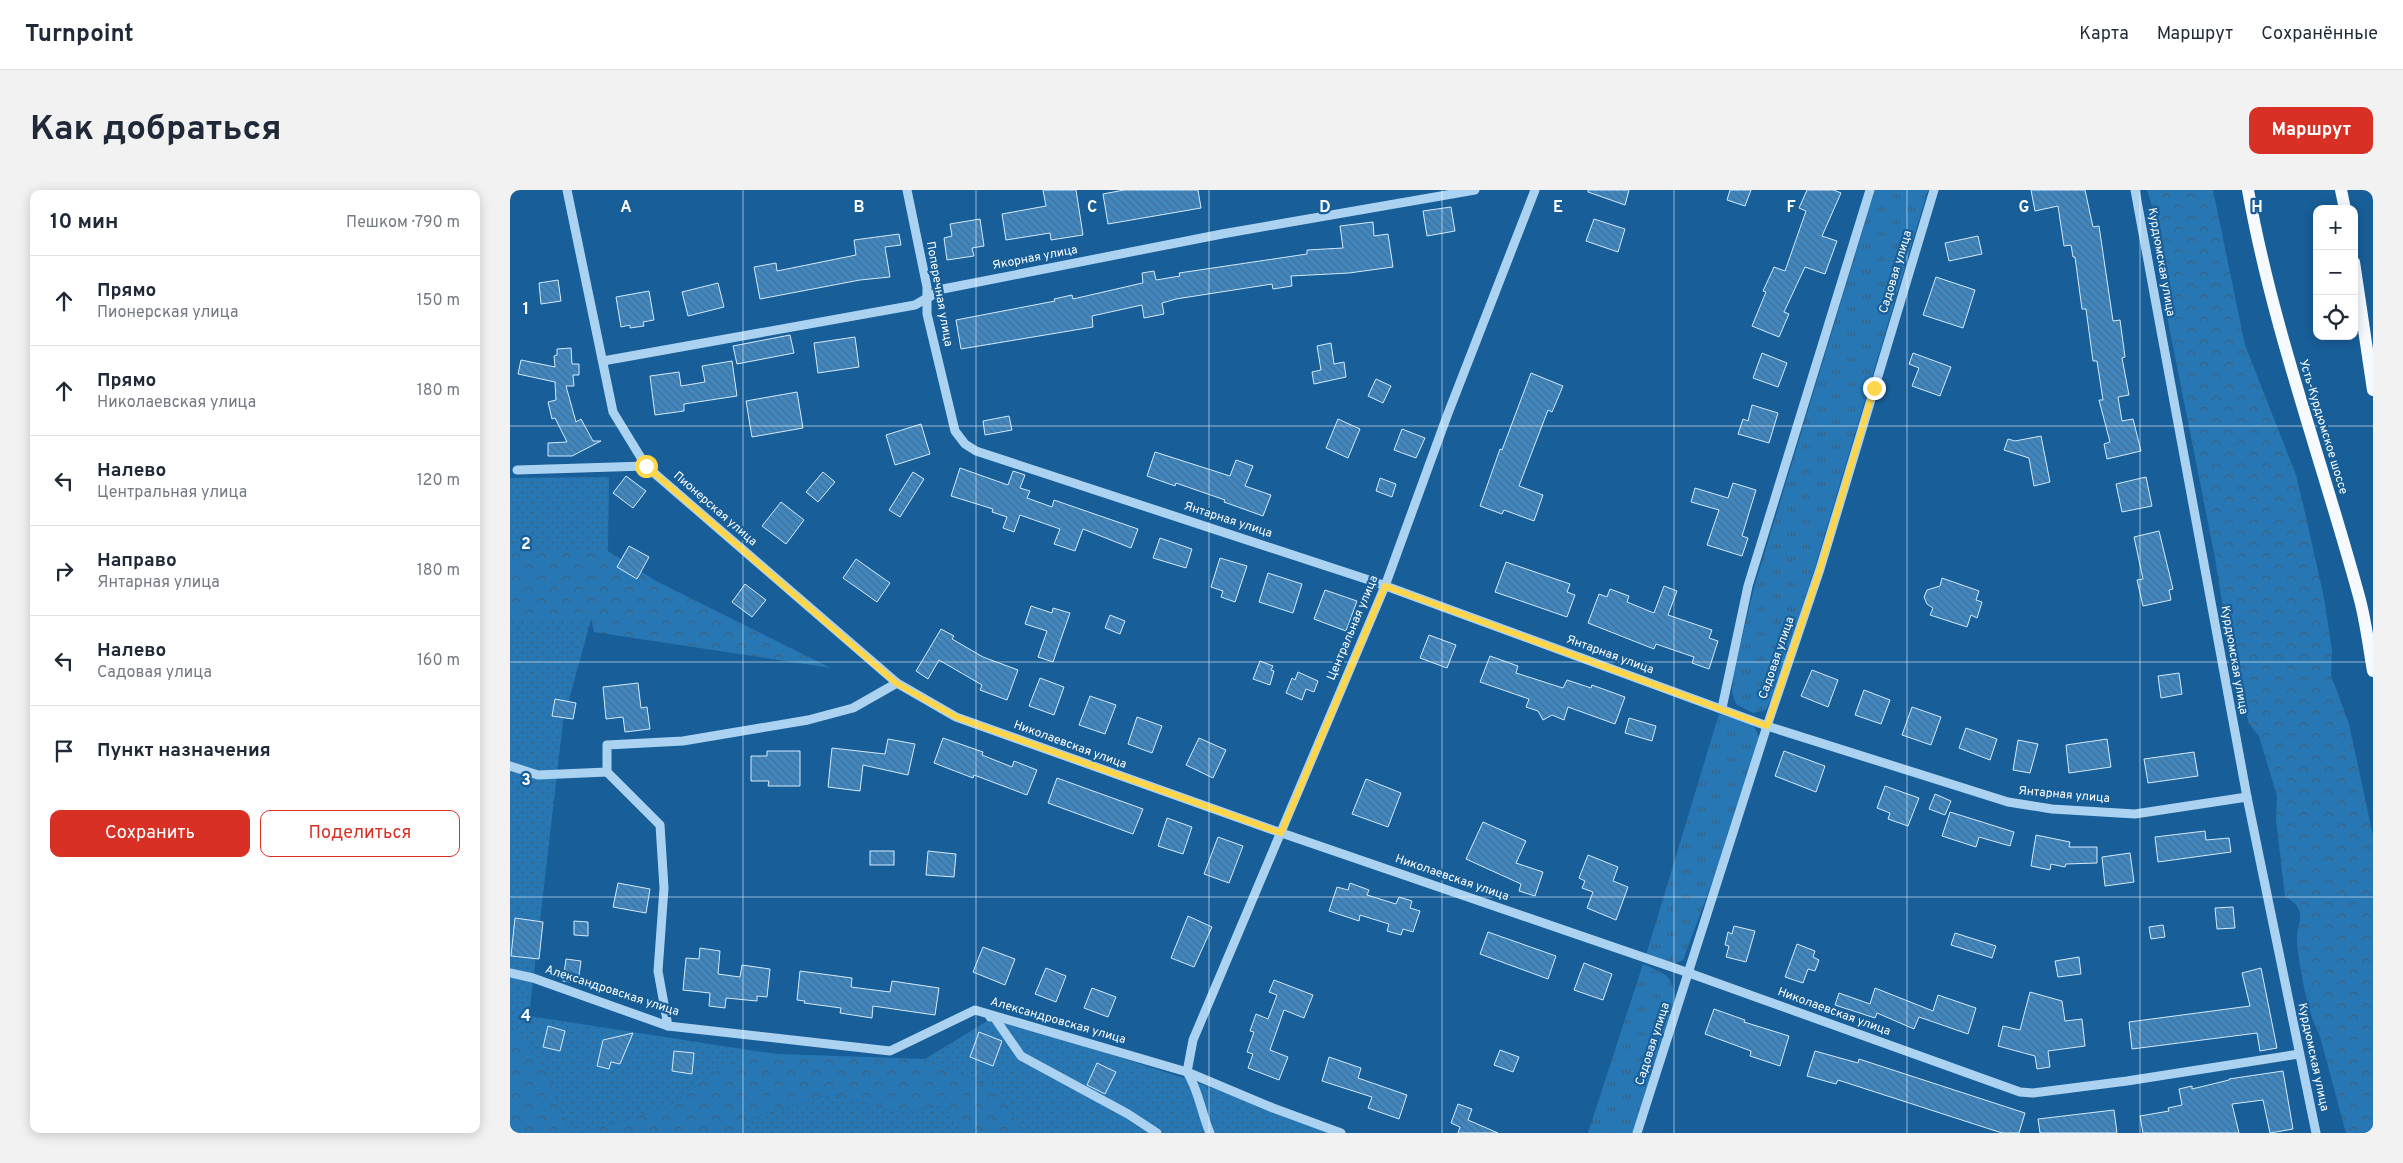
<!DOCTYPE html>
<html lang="ru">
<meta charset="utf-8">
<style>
:root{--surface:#fff;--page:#f2f2f3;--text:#1f2937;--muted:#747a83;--line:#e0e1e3;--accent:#d93025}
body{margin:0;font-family:Overpass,sans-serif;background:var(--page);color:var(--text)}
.controls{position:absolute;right:15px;top:15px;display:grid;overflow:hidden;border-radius:10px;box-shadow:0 2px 12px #0003}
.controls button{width:45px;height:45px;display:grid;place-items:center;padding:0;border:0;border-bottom:1px solid var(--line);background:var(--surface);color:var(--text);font:25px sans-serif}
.stop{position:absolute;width:15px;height:15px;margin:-11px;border:4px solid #ffd54a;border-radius:50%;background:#fff}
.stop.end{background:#ffd54a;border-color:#fff;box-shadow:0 1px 5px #0008}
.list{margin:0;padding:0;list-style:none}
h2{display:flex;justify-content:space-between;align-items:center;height:65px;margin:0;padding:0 20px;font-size:21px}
h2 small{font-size:16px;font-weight:400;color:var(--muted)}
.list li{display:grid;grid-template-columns:32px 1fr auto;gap:15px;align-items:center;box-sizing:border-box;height:90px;padding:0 20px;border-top:1px solid var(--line)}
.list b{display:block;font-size:19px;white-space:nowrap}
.list p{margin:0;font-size:16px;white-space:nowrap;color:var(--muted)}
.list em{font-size:16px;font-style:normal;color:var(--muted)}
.actions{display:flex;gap:10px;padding:15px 20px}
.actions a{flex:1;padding:11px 0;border:1px solid var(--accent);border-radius:10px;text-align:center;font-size:18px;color:var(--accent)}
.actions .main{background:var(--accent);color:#fff}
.icon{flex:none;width:28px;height:28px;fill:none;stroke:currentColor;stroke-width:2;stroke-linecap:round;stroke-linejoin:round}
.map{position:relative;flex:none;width:1863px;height:943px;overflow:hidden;border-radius:10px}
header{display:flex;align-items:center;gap:30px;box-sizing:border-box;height:70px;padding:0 25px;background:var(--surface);border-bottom:1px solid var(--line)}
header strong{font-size:24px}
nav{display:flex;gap:28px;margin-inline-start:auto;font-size:18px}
.intro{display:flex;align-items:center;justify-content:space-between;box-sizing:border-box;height:120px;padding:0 30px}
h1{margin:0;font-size:35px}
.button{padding:12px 22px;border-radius:10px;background:var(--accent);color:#fff;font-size:18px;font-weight:700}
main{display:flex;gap:30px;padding:0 30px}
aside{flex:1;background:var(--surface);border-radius:10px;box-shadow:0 2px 12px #0003}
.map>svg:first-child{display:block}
.grass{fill:url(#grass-tufts)}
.forest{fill:url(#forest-crowns)}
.garden{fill:url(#garden-dots)}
.building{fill:url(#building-back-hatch);stroke:#d3eafc}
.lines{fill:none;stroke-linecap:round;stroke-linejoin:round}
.minor{stroke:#abd3f1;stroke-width:9}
.major{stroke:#f6faff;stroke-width:12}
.route{stroke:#ffd54a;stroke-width:6}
.grid{fill:none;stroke:#fff;stroke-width:1;stroke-opacity:0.55}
.labels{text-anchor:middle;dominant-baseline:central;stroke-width:4.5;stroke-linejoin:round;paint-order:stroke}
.street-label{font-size:12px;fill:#fff;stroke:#185e98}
.grid-label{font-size:16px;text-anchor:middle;font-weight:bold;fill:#fff;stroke:#185e98;stroke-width:4.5;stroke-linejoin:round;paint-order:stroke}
</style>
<header>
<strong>Turnpoint</strong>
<nav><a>Карта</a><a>Маршрут</a><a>Сохранённые</a></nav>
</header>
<div class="intro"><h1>Как добраться</h1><a class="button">Маршрут</a></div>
<main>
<aside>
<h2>10 мин<small>Пешком · 790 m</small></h2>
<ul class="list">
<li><svg class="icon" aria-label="ahead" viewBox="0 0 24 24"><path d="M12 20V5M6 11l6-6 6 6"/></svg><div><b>Прямо</b><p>Пионерская улица</p></div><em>150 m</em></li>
<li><svg class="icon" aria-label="ahead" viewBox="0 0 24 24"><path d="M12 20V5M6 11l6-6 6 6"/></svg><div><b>Прямо</b><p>Николаевская улица</p></div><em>180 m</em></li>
<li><svg class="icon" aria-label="left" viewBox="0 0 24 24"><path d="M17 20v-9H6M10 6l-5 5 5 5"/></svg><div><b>Налево</b><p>Центральная улица</p></div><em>120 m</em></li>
<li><svg class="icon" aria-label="right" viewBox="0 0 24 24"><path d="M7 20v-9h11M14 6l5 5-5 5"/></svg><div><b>Направо</b><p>Янтарная улица</p></div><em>180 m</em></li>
<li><svg class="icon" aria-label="left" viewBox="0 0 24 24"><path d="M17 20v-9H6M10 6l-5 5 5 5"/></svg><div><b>Налево</b><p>Садовая улица</p></div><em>160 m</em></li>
<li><svg class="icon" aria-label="arrive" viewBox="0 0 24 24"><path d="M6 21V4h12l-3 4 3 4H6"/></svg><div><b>Пункт назначения</b></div></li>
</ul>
<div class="actions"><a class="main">Сохранить</a><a>Поделиться</a></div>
</aside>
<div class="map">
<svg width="1863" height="943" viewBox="0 0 1863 943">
<defs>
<pattern id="grass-tufts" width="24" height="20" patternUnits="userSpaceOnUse" patternTransform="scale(1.25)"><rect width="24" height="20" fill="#2777b5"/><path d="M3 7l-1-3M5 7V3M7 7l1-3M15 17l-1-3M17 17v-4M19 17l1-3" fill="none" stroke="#3a6280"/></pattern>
<pattern id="forest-crowns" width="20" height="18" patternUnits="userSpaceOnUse" patternTransform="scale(1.25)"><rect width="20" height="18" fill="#2777b5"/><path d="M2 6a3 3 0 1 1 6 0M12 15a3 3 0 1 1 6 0" fill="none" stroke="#3a6280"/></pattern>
<pattern id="garden-dots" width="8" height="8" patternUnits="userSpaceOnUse" patternTransform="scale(1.25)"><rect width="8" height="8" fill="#2777b5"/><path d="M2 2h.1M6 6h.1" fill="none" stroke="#3a6280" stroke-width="1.8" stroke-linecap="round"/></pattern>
<pattern id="building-back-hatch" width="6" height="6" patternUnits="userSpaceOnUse" patternTransform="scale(1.25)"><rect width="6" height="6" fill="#4087c0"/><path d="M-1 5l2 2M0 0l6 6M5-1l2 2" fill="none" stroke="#456f92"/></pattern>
</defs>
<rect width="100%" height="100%" fill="#185e98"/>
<g class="grass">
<polygon points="1365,0 1418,0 1305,377 1265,500 1256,520 1243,523 1226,514 1222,502 1223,485 1244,398"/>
<polygon points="1209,524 1243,535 1250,547 1207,679 1173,770 1163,774 1136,765"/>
<path d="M1133,774C1156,784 1166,786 1164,815L1123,943H1078Z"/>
</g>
<g class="forest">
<path d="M1637,0H1703L1735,155L1786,285L1796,327L1814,408L1822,460L1821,485L1839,534L1863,646V943H1836L1809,843C1798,827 1787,767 1787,746C1787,739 1791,731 1790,723C1788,715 1782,710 1775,707L1766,629L1767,606L1749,546L1739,534L1715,430L1705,368L1655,116L1650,43Z"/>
<polygon points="0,356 44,361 98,361 146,391 321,478 84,442 81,429 0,429"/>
<polygon points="0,835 33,875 60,943 0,943"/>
<polygon points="245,861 269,864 415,869 483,897 514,943 460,943 433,916 390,922 322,904 240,929 225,943 71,943 156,918 204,883"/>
</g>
<g class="garden">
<polygon points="99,287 98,361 44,361 0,356 0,288"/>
<polygon points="0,429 81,429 53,532 19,826 245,861 204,883 156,918 71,943 60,943 33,875 0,835"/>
<polygon points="484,827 683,891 822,943 514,943 483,897 415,869"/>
<polygon points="322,904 390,922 433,916 460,943 225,943 240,929"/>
</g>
<g class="building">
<polygon points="533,0 566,0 573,45 541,50 540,43 496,50 492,24 536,16"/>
<polygon points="614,0 688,0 691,18 598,34 593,4"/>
<polygon points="1078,0 1119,0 1115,15 1078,2"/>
<polygon points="1220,0 1241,0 1235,16 1217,10"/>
<polygon points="1297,0 1324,0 1331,3 1312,46 1327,51 1315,84 1295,77 1274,122 1279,124 1269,147 1242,136 1256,102 1253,101 1264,77 1275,81 1296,21 1289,18"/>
<polygon points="1521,0 1575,0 1583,37 1589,36 1603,131 1610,130 1615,167 1612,168 1619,205 1608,207 1612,231 1623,229 1631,261 1597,269 1594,254 1600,252 1589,210 1593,210 1587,171 1583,171 1576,119 1572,119 1565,67 1563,67 1561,55 1554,56 1548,16 1525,21"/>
<polygon points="941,17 945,41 917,46 913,21"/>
<polygon points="470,29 474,56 462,58 464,66 437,70 434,48 442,46 440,34"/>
<polygon points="1084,29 1115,39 1108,62 1076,51"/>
<polygon points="863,32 864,46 878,44 883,77 839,83 781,86 782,96 763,99 762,94 666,109 652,113 654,124 634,128 632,115 582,126 583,137 451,159 446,130 545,111 544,109 562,105 563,109 628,94 633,93 632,83 644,81 646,90 670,86 669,83 797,64 797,60 833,58 830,36"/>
<polygon points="389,44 391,55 375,57 380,87 350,90 250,109 244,77 266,73 267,81 346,65 344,50"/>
<polygon points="1468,46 1472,64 1439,71 1435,53"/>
<polygon points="1426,87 1465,100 1453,138 1413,125"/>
<polygon points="48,90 51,111 31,114 29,93"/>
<polygon points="208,93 214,117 178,126 172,102"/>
<polygon points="139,101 144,130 133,132 134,136 120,138 120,135 111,137 106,107"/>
<polygon points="280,145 284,163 227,174 223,156"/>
<polygon points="345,147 349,177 308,183 304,153"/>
<polygon points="821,153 824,174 834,172 836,187 804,194 802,182 811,180 807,156"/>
<polygon points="61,158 62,174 69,174 69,185 63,185 64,196 56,196 66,232 71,229 83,251 91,251 62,266 38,266 38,253 57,252 45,228 42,229 38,212 46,210 45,192 8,184 11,170 45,177 44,166 47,165 47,159"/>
<polygon points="1252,163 1277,173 1268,197 1243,188"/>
<polygon points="1403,163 1441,177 1430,206 1402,196 1409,178 1399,174"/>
<polygon points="222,171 227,206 174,214 174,221 145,225 140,186 169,182 171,196 195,192 192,176"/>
<polygon points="1021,183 1053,196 1042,222 1038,220 1009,296 1033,305 1024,331 994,320 992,324 970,316 990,259 992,260"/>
<polygon points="866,189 881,196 873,213 858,206"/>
<polygon points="287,202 293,238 242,247 236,211"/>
<polygon points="1242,215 1268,223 1259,253 1228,244 1233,229 1238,231"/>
<polygon points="499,226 502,240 475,245 473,231"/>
<polygon points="828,229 850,239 838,268 816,258"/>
<polygon points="411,234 420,264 385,275 376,245"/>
<polygon points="892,239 915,248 906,268 884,260"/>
<polygon points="1531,246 1540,292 1524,296 1519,268 1494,260 1498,249 1505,251"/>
<polygon points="645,262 720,286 726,270 743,276 735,296 761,305 753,326 714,312 715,310 666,293 665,296 637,286"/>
<polygon points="450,278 498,295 503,281 515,285 510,298 520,301 517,308 542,317 544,310 628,339 621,358 573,339 565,361 544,354 550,339 510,325 504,342 493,338 497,327 482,322 483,319 441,306"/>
<polygon points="313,282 325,292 308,312 296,302"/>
<polygon points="403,282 414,289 390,327 379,320"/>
<polygon points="116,286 136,301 123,318 103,303"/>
<polygon points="1636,287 1642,316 1612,322 1606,294"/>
<polygon points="870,288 886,294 882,307 866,301"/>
<polygon points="1223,293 1246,300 1232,346 1238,348 1232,366 1197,355 1209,320 1181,312 1185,298 1218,308"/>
<polygon points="271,312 294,330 276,354 252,336"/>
<polygon points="1649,341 1663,399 1659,400 1661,410 1633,416 1627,390 1633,389 1624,347"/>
<polygon points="650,348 682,359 676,378 643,368"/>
<polygon points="119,356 139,367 127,389 107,377"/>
<polygon points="710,368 737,376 725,412 711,407 713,401 701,397"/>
<polygon points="346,369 380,393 367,412 333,388"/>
<polygon points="996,372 1060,394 1057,402 1065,405 1057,427 985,402"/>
<polygon points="758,383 792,394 783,423 749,412"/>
<polygon points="1432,388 1469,401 1466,410 1472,412 1467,428 1461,425 1457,437 1420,425 1423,418 1417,414 1414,407 1417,400 1430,396"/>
<polygon points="235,394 256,410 242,427 222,412"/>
<polygon points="1154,396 1167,401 1158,425 1202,440 1199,448 1208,451 1199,479 1182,473 1184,467 1146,454 1144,459 1078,433 1089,404 1097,407 1100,399 1119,406 1117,412 1144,423"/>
<polygon points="815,400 847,411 836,441 804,429"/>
<polygon points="521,416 542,423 543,418 560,423 543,472 528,467 537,441 515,434"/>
<polygon points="600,425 615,431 610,444 595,438"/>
<polygon points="431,439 444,446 442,449 473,467 508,480 497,510 470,500 472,495 429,470 418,489 406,481"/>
<polygon points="919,445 946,455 937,478 910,468"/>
<polygon points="980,466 1008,476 1006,483 1053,498 1057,490 1081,498 1082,495 1115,507 1105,534 1058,517 1054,530 1042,525 1033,530 1028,521 1016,517 1019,509 970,492"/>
<polygon points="750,471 763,476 761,480 764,481 760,495 743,489"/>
<polygon points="1302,480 1328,490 1318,517 1291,506"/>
<polygon points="788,482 808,491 804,502 796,499 792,510 776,503 782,488 785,490"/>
<polygon points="1669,483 1672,504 1651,508 1648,486"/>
<polygon points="530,488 554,497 544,525 519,516"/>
<polygon points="128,493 131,518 137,517 140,539 115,542 113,527 96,529 93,497"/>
<polygon points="1354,500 1380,510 1371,534 1345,525"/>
<polygon points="580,506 606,515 595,544 569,535"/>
<polygon points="45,509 66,513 63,529 42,526"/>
<polygon points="1402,517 1431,527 1421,555 1392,545"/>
<polygon points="627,527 652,536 642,563 618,554"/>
<polygon points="1119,528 1146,536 1142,551 1115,543"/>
<polygon points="1456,538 1487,549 1480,570 1449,558"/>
<polygon points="433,548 473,562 472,565 502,577 504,571 527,580 517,605 464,585 463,588 424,573"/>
<polygon points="689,548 716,560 703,588 676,575"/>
<polygon points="378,549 405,554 398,585 353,575 350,601 318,597 322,558 375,564"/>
<polygon points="1597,549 1601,577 1559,583 1556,555"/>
<polygon points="1508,550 1528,554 1520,583 1503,580"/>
<polygon points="257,561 290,561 290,596 258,596 259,591 241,591 241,566 257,566"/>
<polygon points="1274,561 1315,576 1306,602 1265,586"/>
<polygon points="1684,562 1688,586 1638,593 1634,569"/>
<polygon points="547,588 633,619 623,644 538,613"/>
<polygon points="856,589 891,603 878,637 842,624"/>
<polygon points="1375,596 1409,608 1398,636 1378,629 1380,623 1367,618"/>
<polygon points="1425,604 1441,611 1435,625 1419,619"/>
<polygon points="1440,622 1504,642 1500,656 1469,647 1466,657 1432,646"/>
<polygon points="657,628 682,637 673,664 648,656"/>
<polygon points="973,632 1016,651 1006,673 1033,682 1025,706 1009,701 1011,694 956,669"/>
<polygon points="1695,641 1696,650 1719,648 1721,662 1648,672 1645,647"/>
<polygon points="1526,645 1560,652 1559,657 1587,657 1587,673 1556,674 1555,677 1541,674 1540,680 1521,676"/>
<polygon points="708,647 733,656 719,693 694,684"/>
<rect x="360" y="661" width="24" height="14"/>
<polygon points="418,661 446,664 444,687 416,685"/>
<polygon points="1620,663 1624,692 1595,696 1592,667"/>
<polygon points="1078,665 1108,677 1103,691 1118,697 1106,730 1077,718 1083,702 1072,698 1075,691 1069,688"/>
<polygon points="108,693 140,699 136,723 103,717"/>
<polygon points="840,693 859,700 857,705 886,714 889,707 902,711 900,718 910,721 903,742 893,739 891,745 877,741 879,734 850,725 849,731 819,721 827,697 838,700"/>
<polygon points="1723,717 1725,738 1707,739 1705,718"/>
<polygon points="678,726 702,737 684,777 661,768"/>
<polygon points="5,728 33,732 29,769 1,766"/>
<polygon points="64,731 78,732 78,746 64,745"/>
<polygon points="1653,735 1655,747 1641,749 1639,737"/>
<polygon points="1224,736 1245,741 1236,772 1216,767 1219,756 1215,755 1218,742 1222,744"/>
<polygon points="978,742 1046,766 1038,789 970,764"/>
<polygon points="1445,743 1486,756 1482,768 1441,755"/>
<polygon points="1287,754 1305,761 1303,767 1309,770 1305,781 1298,779 1293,793 1275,787"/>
<polygon points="473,757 505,769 495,795 463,782"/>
<polygon points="190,758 210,761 208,784 230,787 232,775 260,779 257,807 247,806 247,811 216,808 215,818 199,816 200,803 173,800 176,768 189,769"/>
<polygon points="1569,767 1571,784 1548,787 1545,771"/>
<polygon points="56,769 71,771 68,793 53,791"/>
<polygon points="1074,773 1102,784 1093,810 1064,800"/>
<polygon points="536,778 556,786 546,812 525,804"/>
<polygon points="1751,778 1767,858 1750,861 1747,843 1622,859 1619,832 1740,816 1732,783"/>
<polygon points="290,781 342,788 341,797 380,802 382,791 429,798 425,825 363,816 362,828 330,823 331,818 294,813 295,811 287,810"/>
<polygon points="764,790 803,805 794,828 774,820 760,860 778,867 769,890 738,878 743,864 737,862 744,842 740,841 746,824 758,829 767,805 759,802"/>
<polygon points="582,798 606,807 598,827 574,818"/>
<polygon points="1365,798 1423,821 1428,805 1466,818 1458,844 1409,827 1404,839 1367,823 1365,828 1325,815 1329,803 1360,814"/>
<polygon points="1520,802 1552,811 1555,831 1572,829 1575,856 1538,861 1540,877 1527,879 1525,866 1488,856 1493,836 1510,840"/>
<polygon points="1204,819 1235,830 1234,832 1279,846 1270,876 1240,866 1241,861 1195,844"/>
<polygon points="38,836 55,841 50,861 33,857"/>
<polygon points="469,842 492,851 483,876 460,867"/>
<polygon points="123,843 110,874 101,872 99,879 87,876 93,850"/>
<polygon points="990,860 1009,867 1003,882 984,875"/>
<polygon points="164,861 184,863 182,884 162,881"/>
<polygon points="1305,861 1348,873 1349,869 1515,923 1509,943 1492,943 1328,890 1326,894 1297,886"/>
<polygon points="819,867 851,878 848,888 897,905 889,929 858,918 862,907 812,891"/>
<polygon points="587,873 606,882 595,904 577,895"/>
<polygon points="1773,881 1783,939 1760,943 1753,910 1722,914 1729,943 1633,943 1630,926 1659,921 1658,918 1672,915 1669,899 1682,896 1682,899 1719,890 1719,889"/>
<polygon points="948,914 962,919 958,930 988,943 948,943 950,937 941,933"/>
<polygon points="1604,920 1607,943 1530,943 1528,929"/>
</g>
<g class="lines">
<g class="minor">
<polyline points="57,0 103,222 136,276 387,493 446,527 760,639 1179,783 1510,902 1523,903 1617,891 1789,864"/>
<polyline points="397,0 417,97 417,124 445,241 455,254 466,261 862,391 1257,536 1498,612 1542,619 1625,624 1737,607"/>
<polyline points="1625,0 1737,607 1806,943"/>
<polyline points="93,171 405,115 433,99 712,44 965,0"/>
<polyline points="7,280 136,276"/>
<polyline points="1212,518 1238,396 1360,0"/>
<polyline points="0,576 28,585 97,582"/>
<polyline points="0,783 23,788 158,836 380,861 465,820 677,882 763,918 831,943"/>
<polyline points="480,827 484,827 511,866 618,924 647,943"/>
<polyline points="158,836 148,781 154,698 150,635 97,582 97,555 173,551 298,530 343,518 387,493"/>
<polyline points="677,882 683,850 875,396 937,226 1025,0"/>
<path d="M677,882C689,900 691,923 700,943"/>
<polyline points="1127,943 1257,536 1310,379 1424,0"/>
</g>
<g class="major">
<path d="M1738,0C1763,140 1813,273 1850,410C1856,433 1859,458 1863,481"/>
<polyline points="1831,0 1835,19"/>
<polyline points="1844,72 1863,200"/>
</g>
</g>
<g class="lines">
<polyline class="route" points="136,276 386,493 446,527 771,643 875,396 1257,536 1310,379 1364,198"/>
</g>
<path class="grid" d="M233,0V943M466,0V943M699,0V943M932,0V943M1164,0V943M1397,0V943M1630,0V943M0,236H1863M0,472H1863M0,707H1863"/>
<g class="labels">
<g class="street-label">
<text transform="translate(525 68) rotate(-11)">Якорная улица</text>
<text transform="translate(1651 72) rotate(80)">Курдюмская улица</text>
<text transform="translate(1386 82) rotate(-73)">Садовая улица</text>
<text transform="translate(429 104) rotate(80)">Поперечная улица</text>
<text transform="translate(1813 237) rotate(73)">Усть-Курдюмское шоссе</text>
<text transform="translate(205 319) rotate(41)">Пионерская улица</text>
<text transform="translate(718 330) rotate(18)">Янтарная улица</text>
<text transform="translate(843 438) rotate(-67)">Центральная улица</text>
<text transform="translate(1100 465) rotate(20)">Янтарная улица</text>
<text transform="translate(1267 468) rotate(-71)">Садовая улица</text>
<text transform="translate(1724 470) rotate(80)">Курдюмская улица</text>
<text transform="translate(560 555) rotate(20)">Николаевская улица</text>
<text transform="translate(1554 605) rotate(5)">Янтарная улица</text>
<text transform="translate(942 688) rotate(19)">Николаевская улица</text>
<text transform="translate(102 801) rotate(18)">Александровская улица</text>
<text transform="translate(1324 822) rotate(20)">Николаевская улица</text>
<text transform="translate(548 831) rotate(16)">Александровская улица</text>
<text transform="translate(1143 854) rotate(-72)">Садовая улица</text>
<text transform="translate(1803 867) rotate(78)">Курдюмская улица</text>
</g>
</g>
<g class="grid-label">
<text x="116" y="22">A</text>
<text x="349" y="22">B</text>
<text x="582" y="22">C</text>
<text x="815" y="22">D</text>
<text x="1048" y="22">E</text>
<text x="1281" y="22">F</text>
<text x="1514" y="22">G</text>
<text x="1747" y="22">H</text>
<text x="16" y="124">1</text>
<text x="16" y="359">2</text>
<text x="16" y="595">3</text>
<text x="16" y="831">4</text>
</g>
</svg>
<div class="controls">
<button>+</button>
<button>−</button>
<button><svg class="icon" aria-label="locate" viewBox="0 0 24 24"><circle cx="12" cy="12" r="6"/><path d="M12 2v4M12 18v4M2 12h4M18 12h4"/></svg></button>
</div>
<div class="stop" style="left:136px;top:276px"></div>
<div class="stop end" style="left:1364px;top:198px"></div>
</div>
</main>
